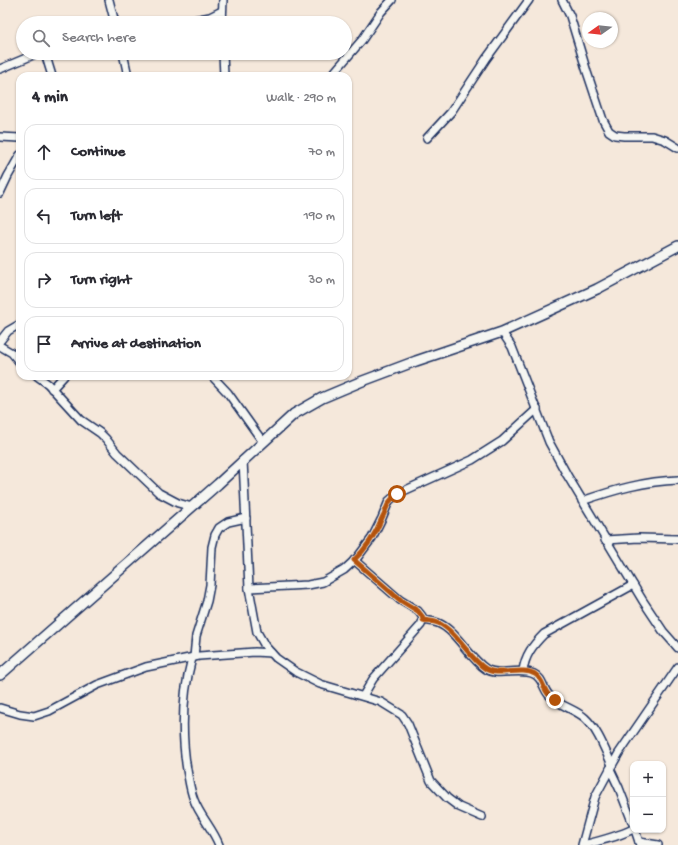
<!DOCTYPE html>
<meta charset="utf-8">
<style>
:root{--surface:#fff;--page:#f2f2f3;--text:#2b2b33;--muted:#7c7c81;--line:#e1e1e2}
body{margin:0;font-family:"Gochi Hand",sans-serif;background:var(--page);color:var(--text)}
.controls{position:absolute;right:12px;bottom:12px;display:grid;overflow:hidden;border-radius:8px;box-shadow:0 1px 3px #0004}
.controls button{width:36px;height:36px;display:grid;place-items:center;padding:0;border:0;border-bottom:1px solid var(--line);background:var(--surface);color:var(--text);font:20px sans-serif}
.compass{position:absolute;left:582px;top:12px;width:36px;height:36px;border-radius:50%;background:var(--surface);box-shadow:0 1px 3px #0004;rotate:255deg}
.stop{position:absolute;width:12px;height:12px;margin:-9px;border:3px solid #b45309;border-radius:50%;background:#fff}
.stop.end{background:#b45309;border-color:#fff;box-shadow:0 1px 4px #0008}
.list{margin:0;padding:0;list-style:none}
h2{display:flex;justify-content:space-between;align-items:center;height:52px;margin:0;padding:0 16px;font-size:17px}
h2 small{font-size:13px;font-weight:400;color:var(--muted)}
.list li{display:grid;grid-template-columns:26px 1fr auto;gap:12px;align-items:center;box-sizing:border-box;height:56px;margin:0 8px 8px;padding:0 8px;border:1px solid var(--line);border-radius:12px}
.list b{display:block;font-size:15px;white-space:nowrap}
.list em{font-size:13px;font-style:normal;color:var(--muted)}
.icon{flex:none;width:22px;height:22px;fill:none;stroke:currentColor;stroke-width:2;stroke-linecap:round;stroke-linejoin:round}
.map{position:relative;flex:none;width:678px;height:845px;overflow:hidden}
.search{position:absolute;background:var(--surface);box-shadow:0 1px 3px #0004;left:16px;top:16px;width:336px;height:44px;display:flex;align-items:center;gap:10px;box-sizing:border-box;padding:0 14px;border-radius:22px;color:var(--muted);font-size:15px}
.panel{position:absolute;background:var(--surface);box-shadow:0 1px 3px #0004;left:16px;top:72px;width:336px;height:308px;border-radius:12px}
.map>svg:first-child{display:block}
.lines{fill:none;stroke-linecap:round;stroke-linejoin:round}
.minor-casing{stroke:#1b2f5e;stroke-width:10}
.tertiary-casing{stroke:#1b2f5e;stroke-width:12}
.minor{stroke:#f6f6f2;stroke-width:7}
.tertiary{stroke:#f6f6f2;stroke-width:9}
.route{stroke:#b45309;stroke-width:5}
</style>
<div class="map">
<svg width="678" height="845" viewBox="0 0 678 845">
<rect width="100%" height="100%" fill="#f5e8db"/>
<filter id="ink" filterUnits="userSpaceOnUse"><feTurbulence type="fractalNoise" baseFrequency=".025" numOctaves="2"/><feDisplacementMap in="SourceGraphic" scale="8" xChannelSelector="R" yChannelSelector="G"/><feConvolveMatrix kernelMatrix="1 2 1 2 8 2 1 2 1" color-interpolation-filters="sRGB"/></filter>
<g filter="url(#ink)">
<g class="lines">
<defs>
<g id="minor">
<polyline points="109,0 115,23"/>
<polyline points="562,0 570,16 587,72 603,120 609,131 615,135 624,136 652,136 665,140 678,148"/>
<polyline points="179,23 210,17 222,11"/>
<polyline points="222,23 223,0"/>
<polyline points="45,53 52,76"/>
<polyline points="123,53 128,76"/>
<polyline points="223,53 224,76"/>
<polyline points="0,69 38,53"/>
<polyline points="331,76 362,40 381,12 392,0"/>
<polyline points="0,137 20,138"/>
<polyline points="427,138 451,112 486,59 529,0"/>
<polyline points="0,193 8,176 20,155"/>
<polyline points="502,332 512,347 549,442 567,475 643,601 663,631 678,648"/>
<polyline points="0,341 8,331 20,324"/>
<polyline points="0,346 12,353 20,363"/>
<polyline points="37,376 48,384 81,420 100,433 106,439 117,453 159,493 178,503 192,507"/>
<polyline points="212,376 228,393 263,442"/>
<polyline points="52,389 64,376"/>
<polyline points="243,460 249,588 257,632 265,646 276,658 296,672 320,684 381,702 402,715 408,724 431,781 447,798 459,807 482,817"/>
<path d="M582,501C614,490 645,481 678,480"/>
<polyline points="605,540 639,538 678,539"/>
<polyline points="354,560 400,600 418,611 422,616 423,620 421,625 373,679 363,696"/>
<polyline points="249,588 308,585 323,582 344,570 357,558 372,538 382,518 389,501 397,494 472,460 502,441 537,409"/>
<path d="M423,620C428,621 433,621 438,623C456,630 469,658 486,669C498,677 520,667 534,674C543,678 543,689 549,695C559,706 575,709 585,718C598,730 605,750 612,765"/>
<polyline points="194,657 196,636 207,601 210,585 212,547 215,535 219,528 228,522 246,518"/>
<path d="M192,658C182,695 181,732 187,770C189,780 190,790 194,800C200,816 213,829 219,845"/>
<path d="M523,671C525,655 533,645 544,634L633,585"/>
<polyline points="0,708 20,714 34,716 49,711 97,685 146,667 199,656 255,652 271,653"/>
<polyline points="610,769 619,788 633,824"/>
<polyline points="635,830 640,845"/>
<polyline points="639,842 658,845"/>
<polyline points="582,845 595,797 610,769 619,753 678,667"/>
<path d="M583,845C600,841 617,837 633,829"/>
</g>
<polyline id="tertiary" points="0,675 218,484 294,414 322,398 360,382 416,361 502,332 597,289 678,246"/>
</defs>
<use href="#minor" class="minor-casing"/>
<use href="#tertiary" class="tertiary-casing"/>
<use href="#minor" class="minor"/>
<use href="#tertiary" class="tertiary"/>
</g>
</g>
<g class="lines" filter="url(#ink)">
<path class="route" d="M397,494C386,503 388,507 382,518C376,533 366,549 354,560L400,600L418,611L422,616L423,620C428,621 434,621 438,623C457,631 469,659 486,669C499,677 521,666 535,674C543,679 543,688 548,694C550,696 553,698 555,700"/>
</g>
</svg>
<div class="controls">
<button>+</button>
<button>−</button>
</div>
<svg class="compass" viewBox="-18 -18 36 36"><path d="M0-13l5 13h-10z" fill="#e53935"/><path d="M0 13l5-13h-10z" fill="#7c7c81"/></svg>
<div class="stop" style="left:397px;top:494px"></div>
<div class="stop end" style="left:555px;top:700px"></div>
<div class="search"><svg class="icon" aria-label="search" viewBox="0 0 24 24"><circle cx="10" cy="10" r="6"/><path d="M15 15l6 6"/></svg>Search here</div>
<section class="panel">
<h2>4 min<small>Walk · 290 m</small></h2>
<ul class="list">
<li><svg class="icon" aria-label="ahead" viewBox="0 0 24 24"><path d="M12 20V5M6 11l6-6 6 6"/></svg><div><b>Continue</b></div><em>70 m</em></li>
<li><svg class="icon" aria-label="left" viewBox="0 0 24 24"><path d="M17 20v-9H6M10 6l-5 5 5 5"/></svg><div><b>Turn left</b></div><em>190 m</em></li>
<li><svg class="icon" aria-label="right" viewBox="0 0 24 24"><path d="M7 20v-9h11M14 6l5 5-5 5"/></svg><div><b>Turn right</b></div><em>30 m</em></li>
<li><svg class="icon" aria-label="arrive" viewBox="0 0 24 24"><path d="M6 21V4h12l-3 4 3 4H6"/></svg><div><b>Arrive at destination</b></div></li>
</ul>
</section>
</div>
